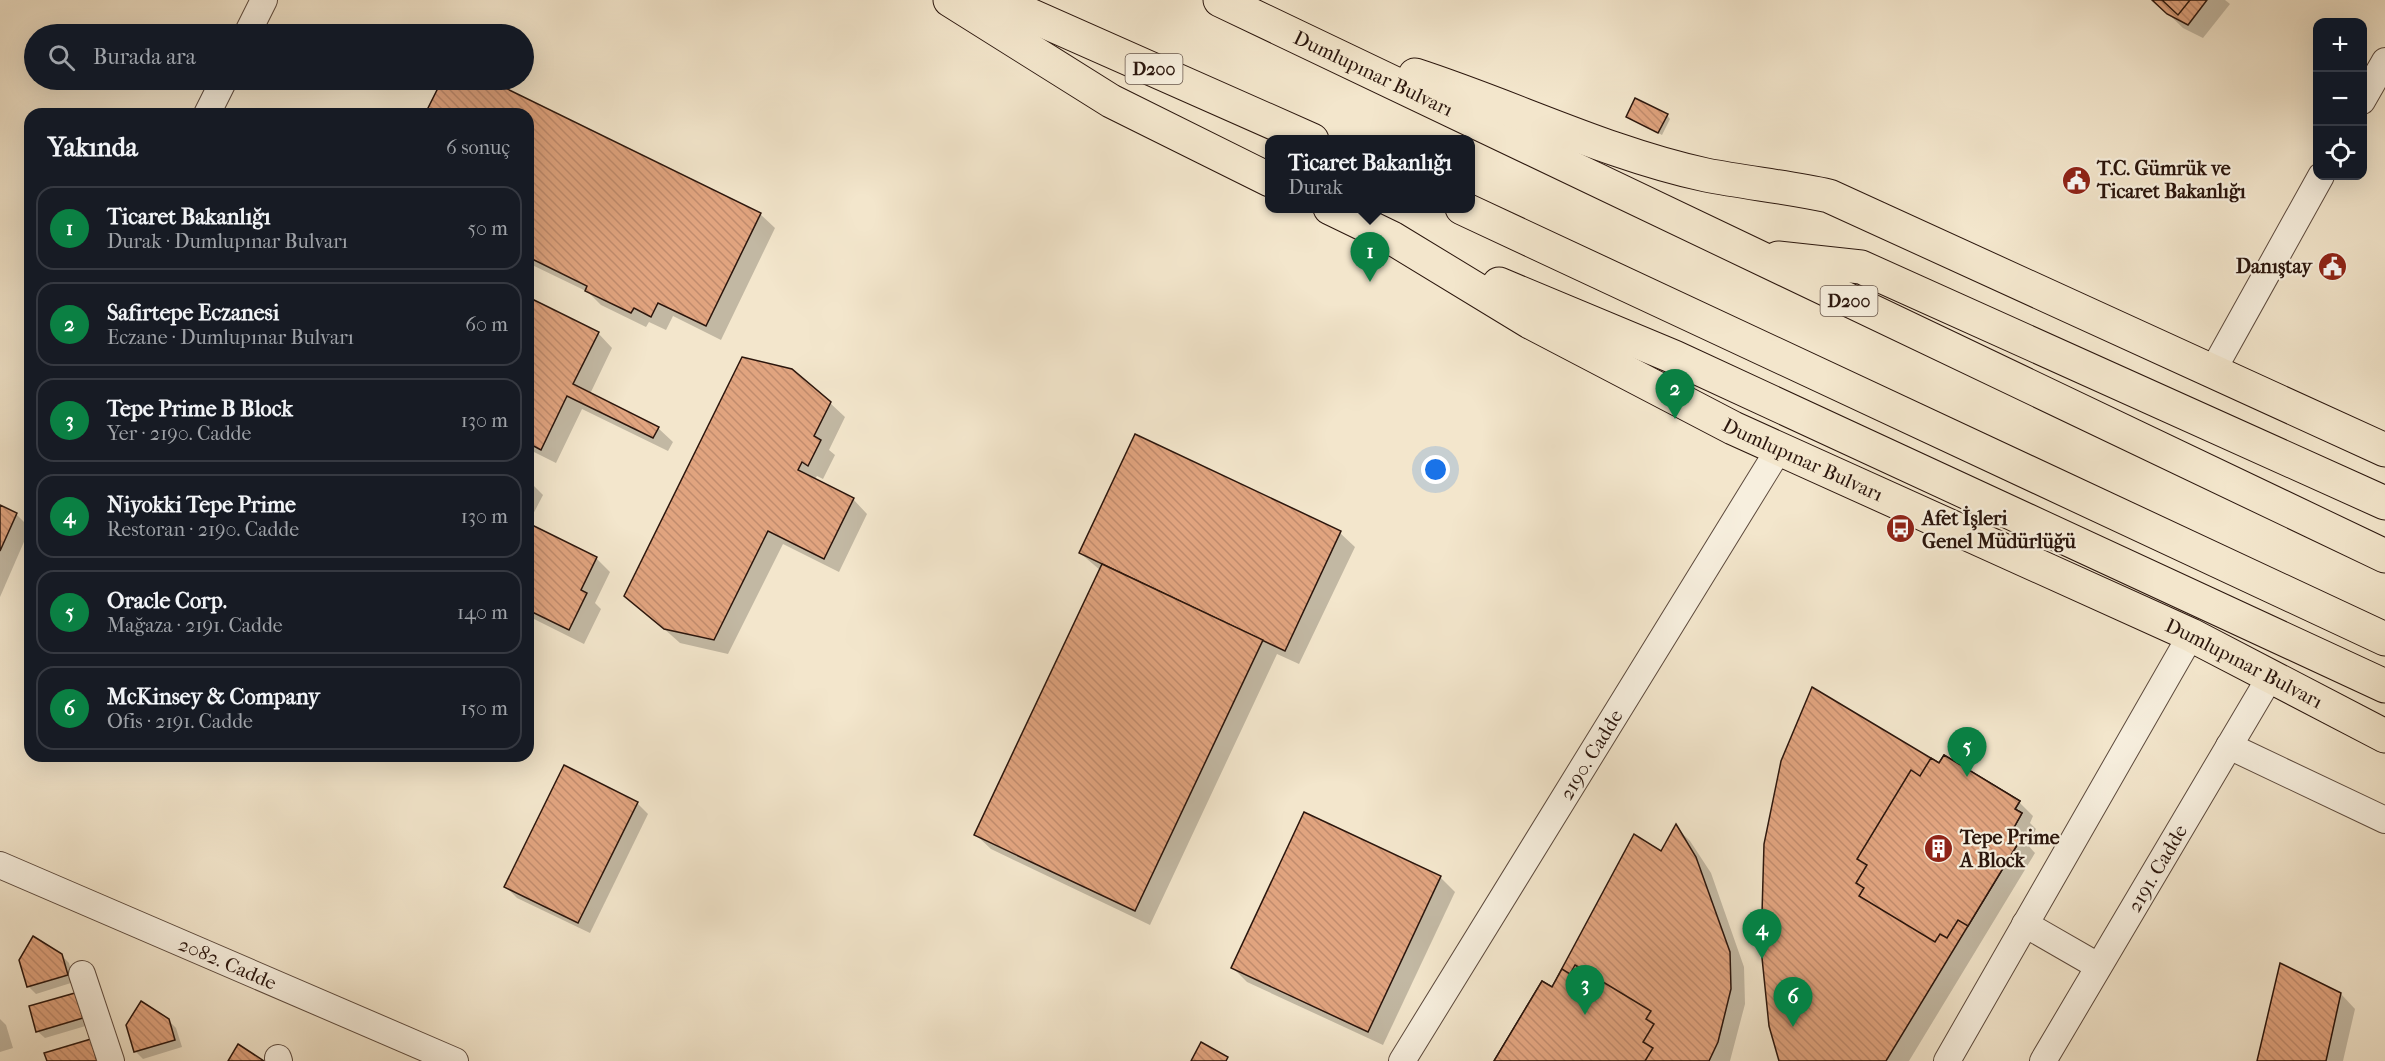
<!DOCTYPE html>
<html lang="tr">
<meta charset="utf-8">
<style>
:root{--surface:#171b24;--page:#242831;--text:#f1f3f6;--muted:#9ea1a6;--line:#363941;--accent:#0b8043}
body{margin:0;font-family:"IM FELL French Canon",serif;background:var(--page);color:var(--text)}
.controls{position:absolute;right:18px;top:18px;display:grid;overflow:hidden;border-radius:12px;box-shadow:0 6px 24px #0002}
.controls button{width:54px;height:54px;display:grid;place-items:center;padding:0;border:0;border-bottom:2px solid var(--line);background:var(--surface);color:var(--text);font:30px sans-serif}
.you{position:absolute;left:1436px;top:470px;width:21px;height:21px;margin:-15px;border:4px solid #fff;border-radius:50%;background:#1a73e8;box-shadow:0 0 0 9px #1a73e833}
.badge{display:grid;place-items:center;width:39px;height:39px;border-radius:50%;background:var(--accent);color:#fff;font-size:20px;font-weight:700}
.pin{position:absolute;translate:-50% -50px;filter:drop-shadow(0 2px 3px #0008)}
.pin::after{content:'';position:absolute;top:32px;width:21px;height:18px;background:inherit;clip-path:polygon(0 0,100% 0,50% 100%)}
.popup{position:absolute;left:1265px;top:135px;width:210px;height:78px;box-sizing:border-box;display:grid;place-content:center;border-radius:12px;background:var(--surface);filter:drop-shadow(0 2px 4px #0005);font-size:20px;white-space:nowrap;color:var(--muted)}
.popup b{font-size:22px;color:var(--text)}
.popup::after{content:'';position:absolute;left:50%;top:100%;margin-left:-12px;border:12px solid transparent;border-top-color:var(--surface)}
.list{margin:0;padding:0;list-style:none}
h2{display:flex;justify-content:space-between;align-items:center;height:78px;margin:0;padding:0 24px;font-size:26px}
h2 small{font-size:20px;font-weight:400;color:var(--muted)}
.list li{display:grid;grid-template-columns:39px 1fr auto;gap:18px;align-items:center;box-sizing:border-box;height:84px;margin:0 12px 12px;padding:0 12px;border:2px solid var(--line);border-radius:18px}
.list b{display:block;font-size:22px;white-space:nowrap}
.list p{margin:0;font-size:20px;white-space:nowrap;color:var(--muted)}
.list em{font-size:20px;font-style:normal;color:var(--muted)}
.icon{flex:none;width:33px;height:33px;fill:none;stroke:currentColor;stroke-width:2;stroke-linecap:round;stroke-linejoin:round}
.map{position:relative;flex:none;width:2385px;height:1061px;overflow:hidden}
.search{position:absolute;background:var(--surface);box-shadow:0 6px 24px #0002;left:24px;top:24px;width:510px;height:66px;display:flex;align-items:center;gap:15px;box-sizing:border-box;padding:0 21px;border-radius:33px;color:var(--muted);font-size:22px}
.panel{position:absolute;background:var(--surface);box-shadow:0 6px 24px #0002;left:24px;top:108px;width:510px;height:654px;border-radius:18px}
.map>svg:first-child{display:block}
.shadow{fill:#0003}
.building{fill:url(#building-back-hatch);stroke:#2b160d;stroke-width:1.5}
.lines{fill:none;stroke-linecap:round;stroke-linejoin:round}
.minor-casing{stroke:#5d4a3d;stroke-width:28}
.trunk-casing{stroke:#2b160d;stroke-width:35}
.minor{stroke:#f7efde;stroke-width:26}
.trunk{stroke:#f3e6cc;stroke-width:33}
.labels{text-anchor:middle;dominant-baseline:central;stroke-width:4.5;stroke-linejoin:round;paint-order:stroke}
.shield{fill:#f7efde;stroke:#68574c;stroke-width:1.5}
.shield-label{font-size:18px;font-weight:bold;fill:#2b160d}
.street-label{font-size:20px;fill:#2b160d;stroke:#f7efde}
.poi-label{font-size:20px;font-weight:bold;fill:#2b160d;stroke:#f7efde;text-anchor:start}
</style>
<div class="map">
<svg width="2385" height="1061" viewBox="0 0 2385 1061">
<defs>
<pattern id="building-back-hatch" width="6" height="6" patternUnits="userSpaceOnUse" patternTransform="scale(1.5)"><rect width="6" height="6" fill="#e1a47f"/><path d="M-1 5l2 2M0 0l6 6M5-1l2 2" fill="none" stroke="#c18c6d"/></pattern>
</defs>
<rect width="100%" height="100%" fill="#f3e6cc"/>
<filter id="stains"><feTurbulence type="fractalNoise" baseFrequency=".00333" numOctaves="4"/><feColorMatrix values="0 0 0 0 .2 0 0 0 0 .09 0 0 0 0 .02 0 0 0 .5 -.17"/></filter>
<radialGradient id="worn" r=".72"><stop offset=".6" stop-color="#630" stop-opacity="0"/><stop offset="1" stop-color="#630" stop-opacity=".3"/></radialGradient>
<g class="shadow">
<polygon points="2154,0 2225,0 2230,4 2203,38 2183,28"/>
<polygon points="444,80 486,80 760,214 775,228 721,340 673,316 666,330 649,322 646,327 601,305 588,292 528,263 528,114 427,114"/>
<polygon points="1667,115 1670,119 1662,135 1628,117"/>
<polygon points="528,299 598,333 612,348 590,394 658,428 673,442 668,451 582,409 556,463 528,449"/>
<polygon points="830,403 845,417 829,450 835,455 823,479 817,476 814,480 853,499 867,514 839,572 783,544 728,654 680,643 626,595"/>
<polygon points="528,480 543,495 528,524"/>
<polygon points="0,507 16,514 30,528 0,597"/>
<polygon points="528,525 596,558 610,572 595,603 601,609 584,644 528,616"/>
<polygon points="1340,533 1355,547 1299,664 1277,654 1150,925 991,849 976,835 1100,570 1080,553"/>
<polygon points="1940,765 2019,802 2033,816 2030,823 2036,829 2027,844 2035,853 1909,1061 1781,1061"/>
<polygon points="637,803 648,814 590,933 517,898 506,887"/>
<polygon points="1676,827 1690,841 1711,873 1744,967 1745,1004 1730,1061 1496,1061 1661,853"/>
<polygon points="1440,877 1455,892 1383,1045 1247,982 1233,968"/>
<polygon points="61,955 69,963 74,982 36,994 28,986"/>
<polygon points="2341,994 2355,1009 2343,1061 2258,1061"/>
<polygon points="75,995 89,1025 45,1038 37,1031"/>
<polygon points="0,1019 6,1025 13,1048 0,1052"/>
<polygon points="168,1020 176,1028 182,1047 143,1059 136,1052 128,1025"/>
</g>
<g class="building">
<polygon points="2152,0 2207,0 2188,25 2167,14"/>
<polygon points="2162,0 2190,0 2178,15"/>
<polygon points="442,80 489,80 761,213 706,326 658,303 651,317 634,308 631,313 585,291 587,286 528,257 528,114 425,114"/>
<polygon points="1635,98 1668,114 1658,133 1626,117"/>
<polygon points="528,297 599,332 573,384 659,427 653,438 567,396 541,450 528,443"/>
<polygon points="742,357 792,369 831,402 814,436 821,440 808,466 802,462 798,470 854,498 824,559 768,531 714,640 664,629 624,596"/>
<polygon points="1135,434 1341,531 1285,651 1079,553"/>
<polygon points="0,505 17,513 0,551"/>
<polygon points="528,523 597,557 581,590 587,593 569,630 528,610"/>
<polygon points="1102,564 1263,640 1135,911 974,835"/>
<polygon points="1812,687 1939,763 1944,755 2020,801 2015,809 2022,813 2012,831 2022,837 1886,1061 1779,1061 1769,1026 1761,948 1764,844 1781,761"/>
<polygon points="1944,755 2020,801 2015,809 2022,813 2012,831 2022,837 1968,926 1958,920 1947,938 1940,934 1935,942 1859,896 1864,888 1856,883 1867,865 1857,859 1911,770 1920,776 1931,758 1939,763"/>
<polygon points="564,765 638,802 578,923 504,887"/>
<polygon points="1304,812 1441,876 1368,1032 1231,968"/>
<polygon points="1676,824 1696,857 1730,952 1731,989 1718,1042 1709,1061 1494,1061 1542,981 1552,987 1634,834 1661,851"/>
<polygon points="33,936 62,954 68,975 27,987 19,960"/>
<polygon points="2280,963 2341,993 2326,1061 2257,1061"/>
<polygon points="1575,965 1651,1011 1646,1019 1654,1024 1643,1042 1653,1048 1645,1061 1494,1061 1542,981 1552,987 1562,969 1570,974"/>
<polygon points="75,993 83,1018 36,1032 29,1006"/>
<polygon points="141,1001 169,1019 175,1040 134,1052 126,1025"/>
<polygon points="91,1039 97,1061 47,1061 44,1053"/>
<polygon points="1201,1042 1228,1057 1226,1061 1191,1061"/>
<polygon points="238,1044 264,1061 228,1061"/>
</g>
<g class="lines">
<defs>
<g id="minor">
<polyline points="247,34 264,0"/>
<polyline points="2362,101 2385,61"/>
<polyline points="207,114 224,80"/>
<polyline points="2212,372 2321,176"/>
<polyline points="2229,746 2385,820"/>
<path id="s1" d="M0,865L455,1061"/>
<polyline points="2025,924 2098,966"/>
<polyline points="82,974 111,1061"/>
<polyline points="278,1058 279,1061"/>
<path id="s2" d="M1402,1061L1779,449"/>
<polyline points="1947,1061 2191,635"/>
<path id="s3" d="M2043,1061L2270,677"/>
</g>
<g id="trunk">
<polyline points="950,0 1111,101 1270,180"/>
<polyline points="996,0 1312,140"/>
<path id="s4" d="M1220,0L2385,556"/>
<path d="M1415,75C1511,106 1608,154 1706,175C1747,183 1788,187 1829,196L2385,450"/>
<path id="s5" d="M1330,208L1392,238L1530,322L1733,428L2191,635L2385,736"/>
<polyline points="1462,208 2385,639"/>
<polyline points="1778,258 1861,267 2385,503"/>
<polyline points="1499,284 1674,357 2385,686"/>
</g>
</defs>
<use href="#minor" class="minor-casing"/>
<use href="#trunk" class="trunk-casing"/>
<use href="#minor" class="minor"/>
<use href="#trunk" class="trunk"/>
</g>
<defs>
<symbol id="civic-disc" viewBox="-11 -11 22 22"><circle r="9.5" fill="#8f2418" stroke="#f7efde"/><path d="M-.6-6.5H3V-4.5H.6V-3L4-1V1h2V6H-6V1h2V-1L-.6-3ZM-1.2 2.5V6h2.4V2.5Z" fill="#fff"/></symbol>
<symbol id="bus-disc" viewBox="-11 -11 22 22"><circle r="9.5" fill="#8f2418" stroke="#f7efde"/><path d="M-5-6H5V4H4V6H2V4H-2V6H-4V4H-5ZM-3.5-4V0h7V-4ZM-3.5 1.2v1.5H-2V1.2ZM2 1.2v1.5H3.5V1.2Z" fill="#fff"/></symbol>
<symbol id="building-disc" viewBox="-11 -11 22 22"><circle r="9.5" fill="#8f2418" stroke="#f7efde"/><path d="M-4-6H4V6H1V3H-1V6H-4ZM-2.5-4.3h1.7v1.8h-1.7ZM.8-4.3h1.7v1.8H.8ZM-2.5-1h1.7V.8h-1.7ZM.8-1h1.7V.8H.8Z" fill="#fff"/></symbol>
</defs>
<g fill-rule="evenodd">
<use href="#civic-disc" x="2060" y="164" width="33" height="33"/>
<use href="#civic-disc" x="2316" y="250" width="33" height="33"/>
<use href="#bus-disc" x="1884" y="512" width="33" height="33"/>
<use href="#building-disc" x="1922" y="832" width="33" height="33"/>
</g>
<g class="labels">
<g class="shield">
<rect x="1125.5" y="54" width="57" height="30" rx="4.5"/>
<rect x="1820.5" y="286" width="57" height="30" rx="4.5"/>
</g>
<g class="shield-label">
<text x="1154" y="69">D200</text>
<text x="1849" y="301">D200</text>
</g>
<g class="street-label">
<text stroke="none"><textPath href="#s4" startOffset="170">Dumlupınar Bulvarı</textPath></text>
<text stroke="none"><textPath href="#s5" startOffset="536">Dumlupınar Bulvarı</textPath></text>
<text stroke="none"><textPath href="#s5" startOffset="1022">Dumlupınar Bulvarı</textPath></text>
<text stroke="none"><textPath href="#s2" startOffset="360">2190. Cadde</textPath></text>
<text stroke="none"><textPath href="#s3" startOffset="224">2191. Cadde</textPath></text>
<text stroke="none"><textPath href="#s1" startOffset="248">2082. Cadde</textPath></text>
</g>
<g class="poi-label">
<text x="2097" y="168">T.C. Gümrük ve<tspan x="2097" dy="23">Ticaret Bakanlığı</tspan></text>
<text x="2312" y="266" text-anchor="end">Danıştay</text>
<text x="1922" y="518">Afet İşleri<tspan x="1922" dy="23">Genel Müdürlüğü</tspan></text>
<text x="1960" y="837">Tepe Prime<tspan x="1960" dy="23">A Block</tspan></text>
</g>
</g>
<rect width="100%" height="100%" filter="url(#stains)"/>
<rect width="100%" height="100%" fill="url(#worn)"/>
</svg>
<div class="controls">
<button>+</button>
<button>−</button>
<button><svg class="icon" aria-label="locate" viewBox="0 0 24 24"><circle cx="12" cy="12" r="6"/><path d="M12 2v4M12 18v4M2 12h4M18 12h4"/></svg></button>
</div>
<div class="you"></div>
<div class="pin badge" style="left:1370px;top:282px">1</div>
<div class="popup"><b>Ticaret Bakanlığı</b>Durak</div>
<div class="pin badge" style="left:1675px;top:419px">2</div>
<div class="pin badge" style="left:1585px;top:1015px">3</div>
<div class="pin badge" style="left:1762px;top:959px">4</div>
<div class="pin badge" style="left:1967px;top:777px">5</div>
<div class="pin badge" style="left:1793px;top:1027px">6</div>
<div class="search"><svg class="icon" aria-label="search" viewBox="0 0 24 24"><circle cx="10" cy="10" r="6"/><path d="M15 15l6 6"/></svg>Burada ara</div>
<section class="panel">
<h2>Yakında<small>6 sonuç</small></h2>
<ul class="list">
<li><span class="badge">1</span><div><b>Ticaret Bakanlığı</b><p>Durak · Dumlupınar Bulvarı</p></div><em>50 m</em></li>
<li><span class="badge">2</span><div><b>Safirtepe Eczanesi</b><p>Eczane · Dumlupınar Bulvarı</p></div><em>60 m</em></li>
<li><span class="badge">3</span><div><b>Tepe Prime B Block</b><p>Yer · 2190. Cadde</p></div><em>130 m</em></li>
<li><span class="badge">4</span><div><b>Niyokki Tepe Prime</b><p>Restoran · 2190. Cadde</p></div><em>130 m</em></li>
<li><span class="badge">5</span><div><b>Oracle Corp.</b><p>Mağaza · 2191. Cadde</p></div><em>140 m</em></li>
<li><span class="badge">6</span><div><b>McKinsey &amp; Company</b><p>Ofis · 2191. Cadde</p></div><em>150 m</em></li>
</ul>
</section>
</div>
